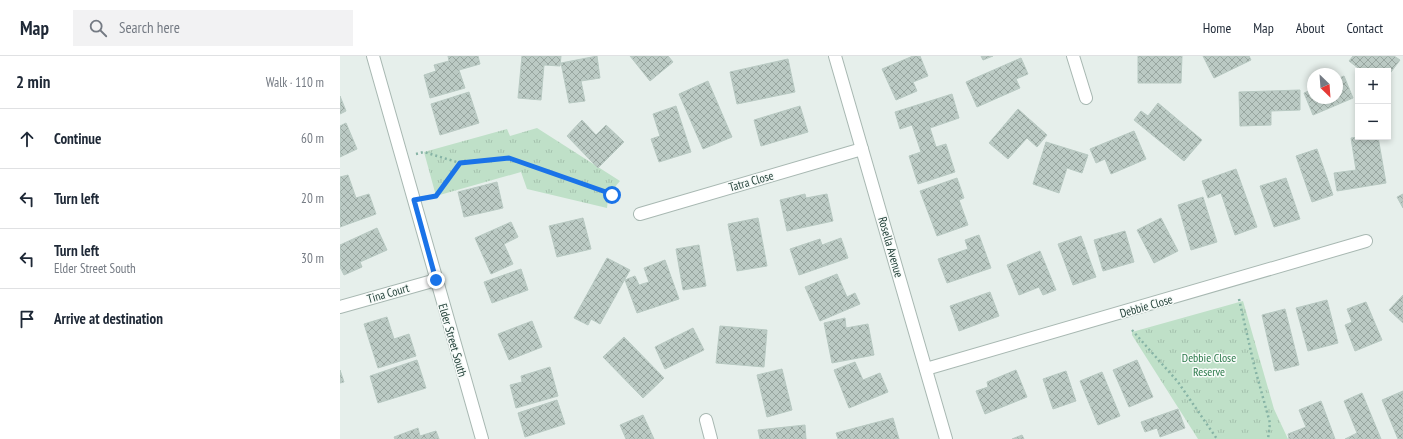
<!DOCTYPE html>
<meta charset="utf-8">
<style>
:root{--surface:#fff;--page:#f2f2f3;--text:#1f2937;--muted:#747a83;--line:#e0e1e3}
body{margin:0;font-family:"PT Sans Narrow",sans-serif;background:var(--page);color:var(--text)}
.controls{position:absolute;right:12px;top:12px;display:grid;overflow:hidden;border-radius:0px;box-shadow:0 2px 6px #0003}
.controls button{width:36px;height:36px;display:grid;place-items:center;padding:0;border:0;border-bottom:1px solid var(--line);background:var(--surface);color:var(--text);font:20px sans-serif}
.compass{position:absolute;left:967px;top:12px;width:36px;height:36px;border-radius:50%;background:var(--surface);box-shadow:0 2px 6px #0003;rotate:155deg}
.stop{position:absolute;width:12px;height:12px;margin:-9px;border:3px solid #1a73e8;border-radius:50%;background:#fff}
.stop.end{background:#1a73e8;border-color:#fff;box-shadow:0 1px 4px #0008}
.list{margin:0;padding:0;list-style:none}
h2{display:flex;justify-content:space-between;align-items:center;height:52px;margin:0;padding:0 16px;font-size:17px}
h2 small{font-size:13px;font-weight:400;color:var(--muted)}
.list li{display:grid;grid-template-columns:26px 1fr auto;gap:12px;align-items:center;box-sizing:border-box;height:60px;padding:0 16px;border-top:1px solid var(--line)}
.list b{display:block;font-size:15px;white-space:nowrap}
.list p{margin:0;font-size:13px;white-space:nowrap;color:var(--muted)}
.list em{font-size:13px;font-style:normal;color:var(--muted)}
.icon{flex:none;width:22px;height:22px;fill:none;stroke:currentColor;stroke-width:2;stroke-linecap:round;stroke-linejoin:round}
.map{position:relative;flex:none;width:1063px;height:383px;overflow:hidden}
header{display:flex;align-items:center;gap:24px;box-sizing:border-box;height:56px;padding:0 20px;background:var(--surface);border-bottom:1px solid var(--line)}
header strong{font-size:19px}
nav{display:flex;gap:22px;margin-inline-start:auto;font-size:14px}
.search{width:280px;height:36px;background:var(--page);display:flex;align-items:center;gap:10px;box-sizing:border-box;padding:0 14px;border-radius:0px;color:var(--muted);font-size:15px}
main{display:flex}
aside{flex:1;background:var(--surface)}
.map>svg:first-child{display:block}
.grass{fill:url(#grass-tufts)}
.building{fill:url(#building-cross-hatch);stroke:#b8c9c2}
.lines{fill:none;stroke-linecap:round;stroke-linejoin:round}
.minor-casing{stroke:#a8b8b2;stroke-width:14}
.path{stroke:#86b3a5;stroke-width:2.5;stroke-dasharray:2 3;stroke-linecap:butt}
.minor{stroke:#fff;stroke-width:12}
.route{stroke:#1a73e8;stroke-width:5}
.labels{text-anchor:middle;dominant-baseline:central;stroke-width:3;stroke-linejoin:round;paint-order:stroke}
.street-label{font-size:12px;fill:#24423a;stroke:#f7fbf9}
.park-label{font-size:12px;fill:#2d7a4b;stroke:#f7fbf9}
</style>
<header>
<strong>Map</strong>
<div class="search"><svg class="icon" aria-label="search" viewBox="0 0 24 24"><circle cx="10" cy="10" r="6"/><path d="M15 15l6 6"/></svg>Search here</div>
<nav><a>Home</a><a>Map</a><a>About</a><a>Contact</a></nav>
</header>
<main>
<aside>
<h2>2 min<small>Walk · 110 m</small></h2>
<ul class="list">
<li><svg class="icon" aria-label="ahead" viewBox="0 0 24 24"><path d="M12 20V5M6 11l6-6 6 6"/></svg><div><b>Continue</b></div><em>60 m</em></li>
<li><svg class="icon" aria-label="left" viewBox="0 0 24 24"><path d="M17 20v-9H6M10 6l-5 5 5 5"/></svg><div><b>Turn left</b></div><em>20 m</em></li>
<li><svg class="icon" aria-label="left" viewBox="0 0 24 24"><path d="M17 20v-9H6M10 6l-5 5 5 5"/></svg><div><b>Turn left</b><p>Elder Street South</p></div><em>30 m</em></li>
<li><svg class="icon" aria-label="arrive" viewBox="0 0 24 24"><path d="M6 21V4h12l-3 4 3 4H6"/></svg><div><b>Arrive at destination</b></div></li>
</ul>
</aside>
<div class="map">
<svg width="1063" height="383" viewBox="0 0 1063 383">
<defs>
<pattern id="grass-tufts" width="24" height="20" patternUnits="userSpaceOnUse"><rect width="24" height="20" fill="#bfe0c8"/><path d="M3 7l-1-3M5 7V3M7 7l1-3M15 17l-1-3M17 17v-4M19 17l1-3" fill="none" stroke="#a4c1ad"/></pattern>
<pattern id="building-cross-hatch" width="8" height="8" patternUnits="userSpaceOnUse"><rect width="8" height="8" fill="#bbcac4"/><path d="M0 0l8 8M0 8l8-8" fill="none" stroke="#98a6a0"/></pattern>
</defs>
<rect width="100%" height="100%" fill="#e6efeb"/>
<g class="grass">
<path d="M197,72L280,125C272,134 268,141 267,152L187,133L181,116L96,140L84,96L167,73L170,80Z"/>
<polygon points="903,245 934,353 948,383 858,383 792,279 792,276"/>
</g>
<g class="building">
<polygon points="108,0 138,0 140,8 119,14 125,32 90,42 84,19 96,15 94,9 109,5"/>
<polygon points="182,0 221,0 220,10 204,9 201,44 178,42"/>
<polygon points="257,0 260,22 241,25 245,45 229,47 221,7"/>
<polygon points="290,0 328,0 333,6 310,25"/>
<polygon points="573,0 580,0 588,20 573,26 577,35 556,44 542,13"/>
<polygon points="641,0 653,0 643,4"/>
<polygon points="798,0 842,0 841,27 798,27"/>
<polygon points="863,0 909,0 911,4 874,22"/>
<polygon points="1013,0 1054,0 1060,4 1048,20 1048,15 1022,15 1009,5"/>
<polygon points="681,2 688,18 676,23 680,32 637,51 626,26"/>
<polygon points="448,3 455,36 397,48 390,16"/>
<polygon points="1004,20 1013,42 973,59 964,37 973,33 973,42 997,42 997,23"/>
<polygon points="368,25 392,81 363,93 339,38"/>
<polygon points="960,34 960,54 931,55 931,69 900,70 899,36"/>
<polygon points="129,36 139,67 100,79 91,48"/>
<polygon points="612,38 619,62 590,72 596,91 606,88 615,116 578,128 569,100 581,96 572,69 560,73 555,56"/>
<polygon points="0,40 6,55 0,58"/>
<polygon points="818,47 862,84 844,105 794,64 801,55 808,60"/>
<polygon points="336,50 351,96 319,106 311,83 320,80 313,58"/>
<polygon points="460,50 468,76 421,90 414,64"/>
<polygon points="678,53 707,79 697,91 687,82 668,103 649,87"/>
<polygon points="242,64 256,79 266,69 284,86 258,112 227,80"/>
<polygon points="6,67 17,93 0,101 0,70"/>
<polygon points="794,75 806,103 771,118 765,103 756,107 750,93"/>
<polygon points="1018,81 1038,81 1046,127 997,135 994,117 1016,114 1011,82"/>
<polygon points="706,86 748,99 742,117 727,112 719,137 693,128"/>
<polygon points="977,93 993,139 972,146 956,100"/>
<polygon points="896,113 917,171 895,179 881,137 868,142 862,125"/>
<polygon points="8,119 16,142 29,138 36,158 0,171 0,121"/>
<polygon points="617,122 624,142 619,144 628,169 597,180 580,135"/>
<polygon points="946,122 960,163 934,171 920,130"/>
<polygon points="157,126 163,152 124,161 118,136"/>
<polygon points="465,138 466,142 487,138 493,165 447,175 440,144"/>
<polygon points="1063,138 1063,152 1057,141"/>
<polygon points="863,141 877,186 851,194 838,149"/>
<polygon points="243,162 251,193 217,201 209,170"/>
<polygon points="418,162 427,210 397,215 388,168"/>
<polygon points="821,162 838,195 814,207 797,174"/>
<polygon points="171,166 178,181 164,188 173,208 151,218 135,182"/>
<polygon points="37,172 47,194 20,206 22,211 4,219 0,211 0,189"/>
<polygon points="785,175 794,206 763,215 754,184"/>
<polygon points="639,179 651,212 607,227 598,203 628,193 625,184"/>
<polygon points="741,180 756,221 733,229 718,188"/>
<polygon points="501,182 508,202 459,219 450,193 480,183 482,189"/>
<polygon points="359,189 366,230 343,234 336,193"/>
<polygon points="700,195 716,234 703,239 699,231 679,239 667,209"/>
<polygon points="267,202 290,214 260,268 251,263 248,269 234,262"/>
<polygon points="325,204 339,243 297,257 285,224 295,220 299,229 309,226 304,212"/>
<polygon points="181,213 188,234 152,247 144,226"/>
<polygon points="497,218 507,241 515,237 520,248 480,265 465,231"/>
<polygon points="650,236 659,260 619,275 610,250"/>
<polygon points="1063,239 1063,267 1049,254"/>
<polygon points="987,244 998,287 968,295 956,252"/>
<polygon points="1026,246 1042,284 1015,295 1005,269 1012,266 1007,253"/>
<polygon points="945,253 959,309 935,315 922,259"/>
<polygon points="47,261 54,283 69,278 76,300 38,312 24,268"/>
<polygon points="505,262 506,272 528,268 534,299 492,307 484,267"/>
<polygon points="192,265 202,291 169,304 158,278"/>
<polygon points="380,270 427,274 424,311 376,307"/>
<polygon points="353,272 364,294 325,313 315,291"/>
<polygon points="284,281 324,322 303,342 263,301"/>
<polygon points="77,304 86,332 38,347 30,320"/>
<polygon points="797,304 813,341 789,351 773,314"/>
<polygon points="515,306 523,324 540,317 548,336 509,352 494,314"/>
<polygon points="210,311 218,340 176,352 170,329 182,326 181,320"/>
<polygon points="442,313 452,354 427,361 417,319"/>
<polygon points="0,314 4,326 0,327"/>
<polygon points="676,314 687,341 645,358 636,335 648,331 647,326"/>
<polygon points="726,315 736,345 713,353 703,323"/>
<polygon points="762,316 780,360 758,369 740,325"/>
<polygon points="1063,335 1063,383 1058,383 1042,344"/>
<polygon points="1022,337 1041,383 1005,383 1017,377 1004,345"/>
<polygon points="217,344 225,368 185,381 178,357"/>
<polygon points="981,345 995,383 949,383 948,378 966,371 959,354"/>
<polygon points="838,353 845,372 820,381 817,372 805,376 801,366"/>
<polygon points="303,359 314,383 286,383 280,369"/>
<polygon points="553,362 559,383 498,383 496,377"/>
<polygon points="465,369 466,383 420,383 418,374"/>
<polygon points="78,372 80,380 96,375 99,383 55,383 54,381"/>
<polygon points="682,379 684,383 672,383"/>
</g>
<g class="lines">
<defs>
<g id="minor">
<polyline points="33,0 142,383"/>
<polyline points="495,0 606,383"/>
<polyline points="733,0 746,42"/>
<polyline points="300,158 522,93"/>
<polyline points="0,251 96,224"/>
<polyline points="586,313 1026,185"/>
<polyline points="366,364 371,383"/>
</g>
</defs>
<use href="#minor" class="minor-casing"/>
<g class="path">
<polyline points="76,98 84,96 120,107"/>
<polyline points="88,142 96,140 120,107 169,102 266,136 272,139"/>
<polyline points="899,243 914,309 930,367 928,383"/>
<polyline points="792,274 838,326 877,383"/>
</g>
<use href="#minor" class="minor"/>
</g>
<g class="lines">
<polyline class="route" points="96,224 74,144 96,140 120,107 169,102 266,136 272,139"/>
</g>
<g class="labels">
<g class="street-label">
<text transform="translate(411 125) rotate(-16)">Tatra Close</text>
<text transform="translate(551 191) rotate(74)">Rosella Avenue</text>
<text transform="translate(48 237) rotate(-16)">Tina Court</text>
<text transform="translate(806 250) rotate(-16)">Debbie Close</text>
<text transform="translate(113 284) rotate(74)">Elder Street South</text>
</g>
<g class="park-label">
<text x="869" y="301">Debbie Close<tspan x="869" dy="14">Reserve</tspan></text>
</g>
</g>
</svg>
<div class="controls">
<button>+</button>
<button>−</button>
</div>
<svg class="compass" viewBox="-18 -18 36 36"><path d="M0-13l5 13h-10z" fill="#e53935"/><path d="M0 13l5-13h-10z" fill="#747a83"/></svg>
<div class="stop" style="left:272px;top:139px"></div>
<div class="stop end" style="left:96px;top:224px"></div>
</div>
</main>
